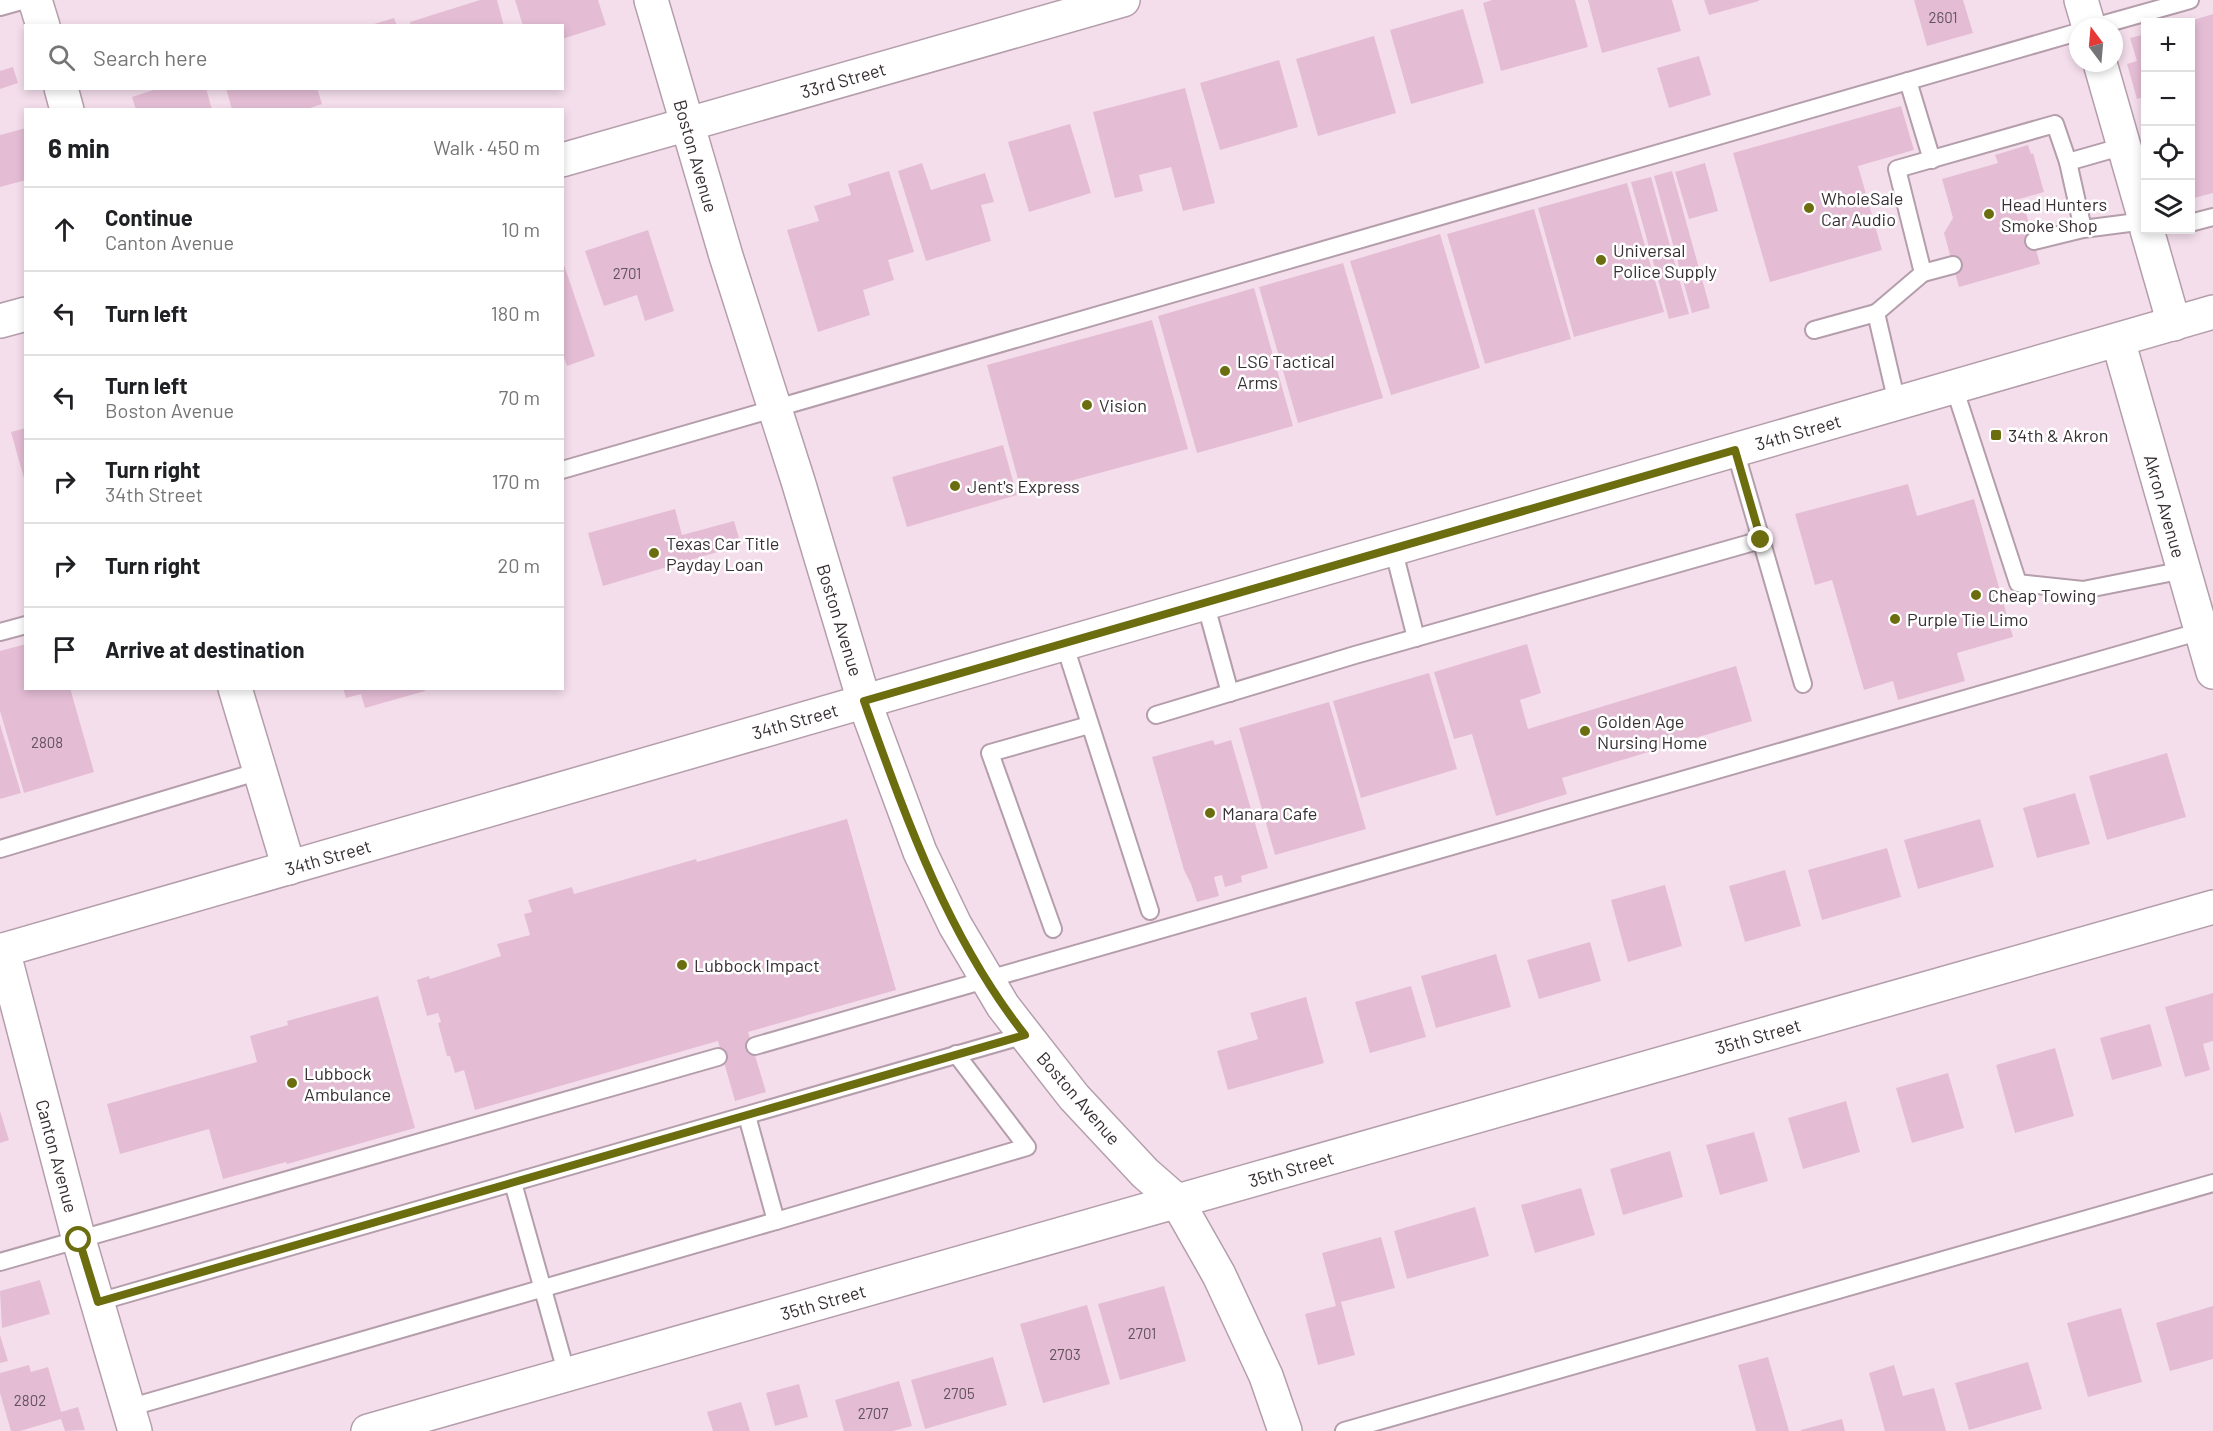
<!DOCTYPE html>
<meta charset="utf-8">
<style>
:root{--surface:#fff;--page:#f6f6f6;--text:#202124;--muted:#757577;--line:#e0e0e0}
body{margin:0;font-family:Barlow,sans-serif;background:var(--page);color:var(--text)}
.controls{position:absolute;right:18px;top:18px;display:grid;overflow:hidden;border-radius:0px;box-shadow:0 3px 9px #0003}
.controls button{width:54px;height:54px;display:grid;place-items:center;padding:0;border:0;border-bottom:2px solid var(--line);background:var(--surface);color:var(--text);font:30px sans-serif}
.compass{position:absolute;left:2069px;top:18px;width:54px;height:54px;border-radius:50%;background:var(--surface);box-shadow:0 3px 9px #0003;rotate:344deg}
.stop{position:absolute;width:18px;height:18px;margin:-14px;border:4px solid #6c6d0f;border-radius:50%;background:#fff}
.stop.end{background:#6c6d0f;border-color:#fff;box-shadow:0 2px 6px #0008}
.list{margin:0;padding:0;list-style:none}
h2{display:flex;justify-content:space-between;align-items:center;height:78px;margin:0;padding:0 24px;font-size:26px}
h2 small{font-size:20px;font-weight:400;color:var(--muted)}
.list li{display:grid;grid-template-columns:39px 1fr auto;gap:18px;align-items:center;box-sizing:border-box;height:84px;padding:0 24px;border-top:2px solid var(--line)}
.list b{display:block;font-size:22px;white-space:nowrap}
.list p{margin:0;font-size:20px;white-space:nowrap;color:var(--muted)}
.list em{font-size:20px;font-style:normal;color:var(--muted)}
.icon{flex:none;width:33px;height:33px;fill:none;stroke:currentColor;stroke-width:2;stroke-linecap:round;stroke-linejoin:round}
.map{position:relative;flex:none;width:2213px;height:1431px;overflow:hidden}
.search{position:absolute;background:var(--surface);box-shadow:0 3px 9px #0003;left:24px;top:24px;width:540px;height:66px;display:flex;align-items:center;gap:15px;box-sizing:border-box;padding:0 21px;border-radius:0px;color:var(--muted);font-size:22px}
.panel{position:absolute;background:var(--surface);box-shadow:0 3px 9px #0003;left:24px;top:108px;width:540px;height:582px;border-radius:0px}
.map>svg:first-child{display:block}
.building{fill:#e4bdd5}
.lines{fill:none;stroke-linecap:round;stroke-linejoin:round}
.service-casing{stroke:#b49eab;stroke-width:20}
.minor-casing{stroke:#b49eab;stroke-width:36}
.tertiary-casing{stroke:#b49eab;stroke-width:36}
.secondary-casing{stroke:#b49eab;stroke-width:36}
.service{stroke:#fff;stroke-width:16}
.minor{stroke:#fff;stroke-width:33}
.tertiary{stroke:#fff;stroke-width:33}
.secondary{stroke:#fff;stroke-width:33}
.route{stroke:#6c6d0f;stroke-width:8}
.poi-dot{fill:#6c6d0f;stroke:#fff;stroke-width:2}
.labels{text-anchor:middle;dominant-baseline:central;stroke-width:5;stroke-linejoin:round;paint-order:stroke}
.number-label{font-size:15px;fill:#63525c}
.street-label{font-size:18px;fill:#382f34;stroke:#fff}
.poi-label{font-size:18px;fill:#382f34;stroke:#fff;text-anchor:start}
</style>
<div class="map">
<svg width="2213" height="1431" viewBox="0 0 2213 1431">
<rect width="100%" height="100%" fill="#f5deec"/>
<g class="building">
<polygon points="480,0 497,0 504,26 411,26 410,22"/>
<polygon points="515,0 598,0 606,25 562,39 562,26 523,26"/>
<polygon points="1492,0 1575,0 1588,47 1501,71 1483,3"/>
<polygon points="1588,0 1672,0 1681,31 1602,53"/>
<polygon points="1704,0 1759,0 1759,1 1709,15"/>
<polygon points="1914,0 1963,0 1973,33 1927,46"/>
<polygon points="1463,9 1484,83 1411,104 1390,30"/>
<polygon points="2213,14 2213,193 2190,199 2190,21"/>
<polygon points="394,18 397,26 371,26 371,25"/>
<polygon points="2146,34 2146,96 2137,99 2127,64 2137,61 2130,38"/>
<polygon points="1374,36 1396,113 1318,136 1296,59"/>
<polygon points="1699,56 1711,95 1669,108 1657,68"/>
<polygon points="1279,60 1298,127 1220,150 1200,83"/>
<polygon points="13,67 18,83 0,89 0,71"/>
<polygon points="160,88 206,88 212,110 136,110 132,97"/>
<polygon points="226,88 317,88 322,104 304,110 232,110"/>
<polygon points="1185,88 1215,203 1183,211 1171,167 1139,175 1143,191 1115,198 1093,112"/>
<polygon points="1901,106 1914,150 1858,166 1882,250 1770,282 1733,153"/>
<polygon points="1070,124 1091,193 1029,212 1008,142"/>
<polygon points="26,128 26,180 0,187 0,135"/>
<polygon points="2028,145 2031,154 2033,153 2044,192 2009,202 2025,209 2040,264 1959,287 1944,233 1953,218 1942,179 1998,163 1995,155"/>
<polygon points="922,163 931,190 985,173 994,202 981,205 991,241 926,261 898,171"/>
<polygon points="1705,163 1718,211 1689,219 1675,172"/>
<polygon points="889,171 914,252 888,260 894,280 863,290 870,315 818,332 787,230 819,221 814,206 851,195 848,184"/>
<polygon points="1672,171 1710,308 1692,313 1654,176"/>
<polygon points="1651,177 1689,314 1669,319 1631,182"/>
<polygon points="1627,183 1664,312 1574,337 1538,208"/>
<polygon points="1534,209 1571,339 1485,364 1447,234"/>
<polygon points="648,230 674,311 645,321 637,295 604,306 585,251"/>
<polygon points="1440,234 1480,368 1391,395 1350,261"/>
<polygon points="563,262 595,356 567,366 562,352"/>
<polygon points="1343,263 1383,398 1298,423 1259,287"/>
<polygon points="1254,288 1293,426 1197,453 1158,316"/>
<polygon points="1152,320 1188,449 1022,494 987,365"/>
<polygon points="26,428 26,482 25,482 11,432"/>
<polygon points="1003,445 1017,495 907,527 892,477"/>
<polygon points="1908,484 1917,516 1974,499 2013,637 1957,653 1965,681 1898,700 1893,681 1864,690 1832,580 1815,585 1795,514"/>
<polygon points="675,509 682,535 734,521 741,545 603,586 588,533"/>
<polygon points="26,644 26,688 70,688 94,772 24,793 0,711 0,651"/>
<polygon points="1527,644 1541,693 1520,700 1528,729 1736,666 1752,721 1562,778 1567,794 1496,816 1472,734 1454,739 1434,672"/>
<polygon points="1429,673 1457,769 1361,798 1333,701"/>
<polygon points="343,688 424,688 425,691 365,708 361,694 346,698"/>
<polygon points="1329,702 1366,829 1275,855 1239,728"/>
<polygon points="0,724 21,793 0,799"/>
<polygon points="1213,740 1215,745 1231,740 1268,868 1241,876 1242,882 1225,887 1222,875 1214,877 1219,896 1197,902 1191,884 1184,870 1152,757"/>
<polygon points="2167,753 2186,817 2107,840 2089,776"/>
<polygon points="2075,793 2090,844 2037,858 2023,808"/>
<polygon points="847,819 896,990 748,1032 766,1092 735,1101 718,1041 475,1110 464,1070 455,1073 450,1056 447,1056 438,1023 441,1022 438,1013 427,1016 417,980 429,976 430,979 501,956 497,944 530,935 524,914 532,912 528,900 572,887 574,894 696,859 697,862"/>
<polygon points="1980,819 1994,867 1918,889 1904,840"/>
<polygon points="1887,848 1901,897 1822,920 1808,870"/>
<polygon points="1785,870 1801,926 1745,942 1729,886"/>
<polygon points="1665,885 1682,946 1628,962 1611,900"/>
<polygon points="1590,942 1601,981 1539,999 1527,960"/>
<polygon points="1496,954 1511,1007 1436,1028 1421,976"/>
<polygon points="1411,986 1426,1037 1370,1053 1355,1002"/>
<polygon points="2213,993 2213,1041 2203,1044 2210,1070 2185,1077 2165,1007"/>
<polygon points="378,996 415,1128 287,1164 286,1162 223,1179 209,1129 120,1154 107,1104 257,1062 250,1036 288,1025 287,1021"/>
<polygon points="1306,997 1324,1063 1228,1090 1217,1051 1258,1039 1250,1013"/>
<polygon points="2150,1024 2162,1066 2112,1080 2100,1038"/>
<polygon points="2055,1048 2074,1116 2015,1133 1996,1065"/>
<polygon points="1948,1073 1964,1128 1912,1143 1896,1088"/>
<polygon points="1846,1101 1860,1152 1803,1169 1788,1118"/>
<polygon points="0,1111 9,1140 0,1143"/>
<polygon points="1754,1132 1768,1181 1720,1195 1706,1145"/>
<polygon points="1670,1151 1683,1197 1623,1215 1610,1169"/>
<polygon points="1581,1188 1595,1235 1535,1253 1521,1205"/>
<polygon points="1475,1207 1489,1256 1407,1279 1394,1231"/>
<polygon points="1381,1237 1395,1288 1341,1302 1355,1355 1318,1365 1305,1314 1336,1306 1322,1253"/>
<polygon points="40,1280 50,1314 2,1328 0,1291"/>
<polygon points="1164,1286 1186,1361 1120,1380 1098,1304"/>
<polygon points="1087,1305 1110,1384 1043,1403 1020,1324"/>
<polygon points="2213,1306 2213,1359 2170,1371 2156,1323"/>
<polygon points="2121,1308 2142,1382 2088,1397 2067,1323"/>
<polygon points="0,1335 8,1361 0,1363"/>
<polygon points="993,1357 1007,1405 925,1429 911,1380"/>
<polygon points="1768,1357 1789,1431 1756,1431 1738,1365"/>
<polygon points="2028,1362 2042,1409 1969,1430 1955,1383"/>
<polygon points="29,1365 31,1372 48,1367 61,1412 78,1407 85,1430 65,1431 61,1419 20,1431 11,1431 0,1393 0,1373"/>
<polygon points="1894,1365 1903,1396 1934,1388 1946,1431 1885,1431 1869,1373"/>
<polygon points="899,1381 912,1426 893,1431 844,1431 835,1400"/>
<polygon points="799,1384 808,1417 775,1426 766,1393"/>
<polygon points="741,1402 750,1431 713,1431 707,1412"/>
<polygon points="1842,1419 1845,1431 1801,1431 1801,1430"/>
</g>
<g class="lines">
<defs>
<g id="service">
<polyline points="0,7 25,0"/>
<polyline points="2094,27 2190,0"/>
<polyline points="1908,81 1932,160"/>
<polyline points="2068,162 2083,229 2145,221"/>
<polyline points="2190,223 2213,217"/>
<polyline points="2034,241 2083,229"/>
<polyline points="1923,273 1953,265"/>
<polyline points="1814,330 1876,313"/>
<polyline points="1954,387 2018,583 2083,590 2184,570"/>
<polyline points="1897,403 1876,313 1923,273 1897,169 2055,124 2068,162 2124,146"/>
<polyline points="1735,450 1803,684"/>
<polyline points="562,470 2078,32"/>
<polyline points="1393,548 1416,638"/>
<polyline points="1205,602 1230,693"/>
<polyline points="0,632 26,625"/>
<polyline points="1064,643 1150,911"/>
<polyline points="1156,715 1355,655 1761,540"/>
<polyline points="0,849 260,771"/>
<polyline points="1053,929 990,753 1089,725"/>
<polyline points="755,1046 2205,630"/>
<polyline points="513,1183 567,1375"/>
<polyline points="776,1221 1027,1147 956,1054"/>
<polyline points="0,1262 718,1057"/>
<polyline points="98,1302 1025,1035"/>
<polyline points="128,1408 776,1221 747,1116"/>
<polyline points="1344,1431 2213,1183"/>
</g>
<g id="minor">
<polyline points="35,0 43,26"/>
<polyline points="2081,0 2089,27"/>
<polyline points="2100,63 2146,223"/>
<polyline points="61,88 67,110"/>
<polyline points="562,160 1123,0"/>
<polyline points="2147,230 2174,324"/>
<polyline points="0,321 26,314"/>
<polyline points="2118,340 2213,672"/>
<polyline points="235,688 289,868"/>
<polyline points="3,950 79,1240 135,1431"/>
<polyline points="368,1431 2213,907"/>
</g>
<polyline id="tertiary" points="651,0 726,256 798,481 864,701 920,852 955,925 1003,1006 1074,1097 1145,1173 1177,1201 1219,1275 1266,1376 1285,1431"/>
<polyline id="secondary" points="0,951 2213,312"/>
</defs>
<use href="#service" class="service-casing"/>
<use href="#minor" class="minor-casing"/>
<use href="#tertiary" class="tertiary-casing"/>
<use href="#secondary" class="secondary-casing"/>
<use href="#service" class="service"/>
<use href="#minor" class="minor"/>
<use href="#tertiary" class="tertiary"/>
<use href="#secondary" class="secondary"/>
</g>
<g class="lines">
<path class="route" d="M79,1240L98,1302L1025,1035C947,936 906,818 864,701L1735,450L1761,540"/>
</g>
<g class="poi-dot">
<circle cx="1809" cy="208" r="6"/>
<circle cx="1989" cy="214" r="6"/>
<circle cx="1601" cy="260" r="6"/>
<circle cx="1225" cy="371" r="6"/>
<circle cx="1087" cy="405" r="6"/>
<rect x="1990" y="429" width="12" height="12" rx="3"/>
<circle cx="955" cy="486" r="6"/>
<circle cx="654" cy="553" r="6"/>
<circle cx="1976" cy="595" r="6"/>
<circle cx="1895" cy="619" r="6"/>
<circle cx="1585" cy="731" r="6"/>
<circle cx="1210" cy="813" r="6"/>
<circle cx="682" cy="965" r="6"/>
<circle cx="292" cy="1083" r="6"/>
</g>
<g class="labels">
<g class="number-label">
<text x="1943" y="17">2601</text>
<text x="627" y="273">2701</text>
<text x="47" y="742">2808</text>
<text x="1142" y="1333">2701</text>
<text x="1065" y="1354">2703</text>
<text x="959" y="1393">2705</text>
<text x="30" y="1400">2802</text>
<text x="873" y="1413">2707</text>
</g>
<g class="street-label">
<text transform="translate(843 80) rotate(-16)">33rd Street</text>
<text transform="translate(696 156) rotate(74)">Boston Avenue</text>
<text transform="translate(1798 432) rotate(-16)">34th Street</text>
<text transform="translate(2165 506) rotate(74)">Akron Avenue</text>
<text transform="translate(840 620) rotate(73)">Boston Avenue</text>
<text transform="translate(795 721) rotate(-16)">34th Street</text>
<text transform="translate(328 857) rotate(-16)">34th Street</text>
<text transform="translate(1758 1036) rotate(-16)">35th Street</text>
<text transform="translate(1079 1098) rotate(49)">Boston Avenue</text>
<text transform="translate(57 1156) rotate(75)">Canton Avenue</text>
<text transform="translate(1291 1169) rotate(-16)">35th Street</text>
<text transform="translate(823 1302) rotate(-16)">35th Street</text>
</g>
<g class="poi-label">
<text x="1821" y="198">WholeSale<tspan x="1821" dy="21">Car Audio</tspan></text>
<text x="2001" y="204">Head Hunters<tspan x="2001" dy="21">Smoke Shop</tspan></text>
<text x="1613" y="250">Universal<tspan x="1613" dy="21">Police Supply</tspan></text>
<text x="1237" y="361">LSG Tactical<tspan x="1237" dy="21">Arms</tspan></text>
<text x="1099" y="405">Vision</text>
<text x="2008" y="435">34th &amp; Akron</text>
<text x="967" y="486">Jent's Express</text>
<text x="666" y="543">Texas Car Title<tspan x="666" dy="21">Payday Loan</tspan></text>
<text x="1988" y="595">Cheap Towing</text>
<text x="1907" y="619">Purple Tie Limo</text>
<text x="1597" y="721">Golden Age<tspan x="1597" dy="21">Nursing Home</tspan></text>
<text x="1222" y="813">Manara Cafe</text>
<text x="694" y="965">Lubbock Impact</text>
<text x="304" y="1073">Lubbock<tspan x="304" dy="21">Ambulance</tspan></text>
</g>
</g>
</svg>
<div class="controls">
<button>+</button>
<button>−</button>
<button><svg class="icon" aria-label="locate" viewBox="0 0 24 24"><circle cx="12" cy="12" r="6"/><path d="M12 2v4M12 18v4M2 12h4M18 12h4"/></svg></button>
<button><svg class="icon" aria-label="layers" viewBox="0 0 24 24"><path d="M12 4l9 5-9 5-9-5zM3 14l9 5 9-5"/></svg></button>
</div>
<svg class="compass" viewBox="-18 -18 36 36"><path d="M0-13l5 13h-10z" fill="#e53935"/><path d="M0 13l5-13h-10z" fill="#757577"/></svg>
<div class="stop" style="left:79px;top:1240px"></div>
<div class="stop end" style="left:1761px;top:540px"></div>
<div class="search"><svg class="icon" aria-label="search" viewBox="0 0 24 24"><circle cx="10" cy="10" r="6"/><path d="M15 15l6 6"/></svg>Search here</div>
<section class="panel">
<h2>6 min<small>Walk · 450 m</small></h2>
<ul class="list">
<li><svg class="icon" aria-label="ahead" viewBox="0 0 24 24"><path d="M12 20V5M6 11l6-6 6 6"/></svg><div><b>Continue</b><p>Canton Avenue</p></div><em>10 m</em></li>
<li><svg class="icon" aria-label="left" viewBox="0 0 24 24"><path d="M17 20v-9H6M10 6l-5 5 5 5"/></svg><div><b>Turn left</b></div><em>180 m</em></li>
<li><svg class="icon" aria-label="left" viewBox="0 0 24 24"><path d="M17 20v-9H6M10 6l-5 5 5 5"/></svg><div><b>Turn left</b><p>Boston Avenue</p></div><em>70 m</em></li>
<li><svg class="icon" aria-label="right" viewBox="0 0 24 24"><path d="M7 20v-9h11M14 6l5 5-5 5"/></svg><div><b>Turn right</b><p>34th Street</p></div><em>170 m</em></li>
<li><svg class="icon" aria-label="right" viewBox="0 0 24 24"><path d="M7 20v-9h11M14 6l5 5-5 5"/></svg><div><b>Turn right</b></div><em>20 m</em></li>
<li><svg class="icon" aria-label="arrive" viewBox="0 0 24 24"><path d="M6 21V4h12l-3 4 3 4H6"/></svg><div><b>Arrive at destination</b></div></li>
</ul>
</section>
</div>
